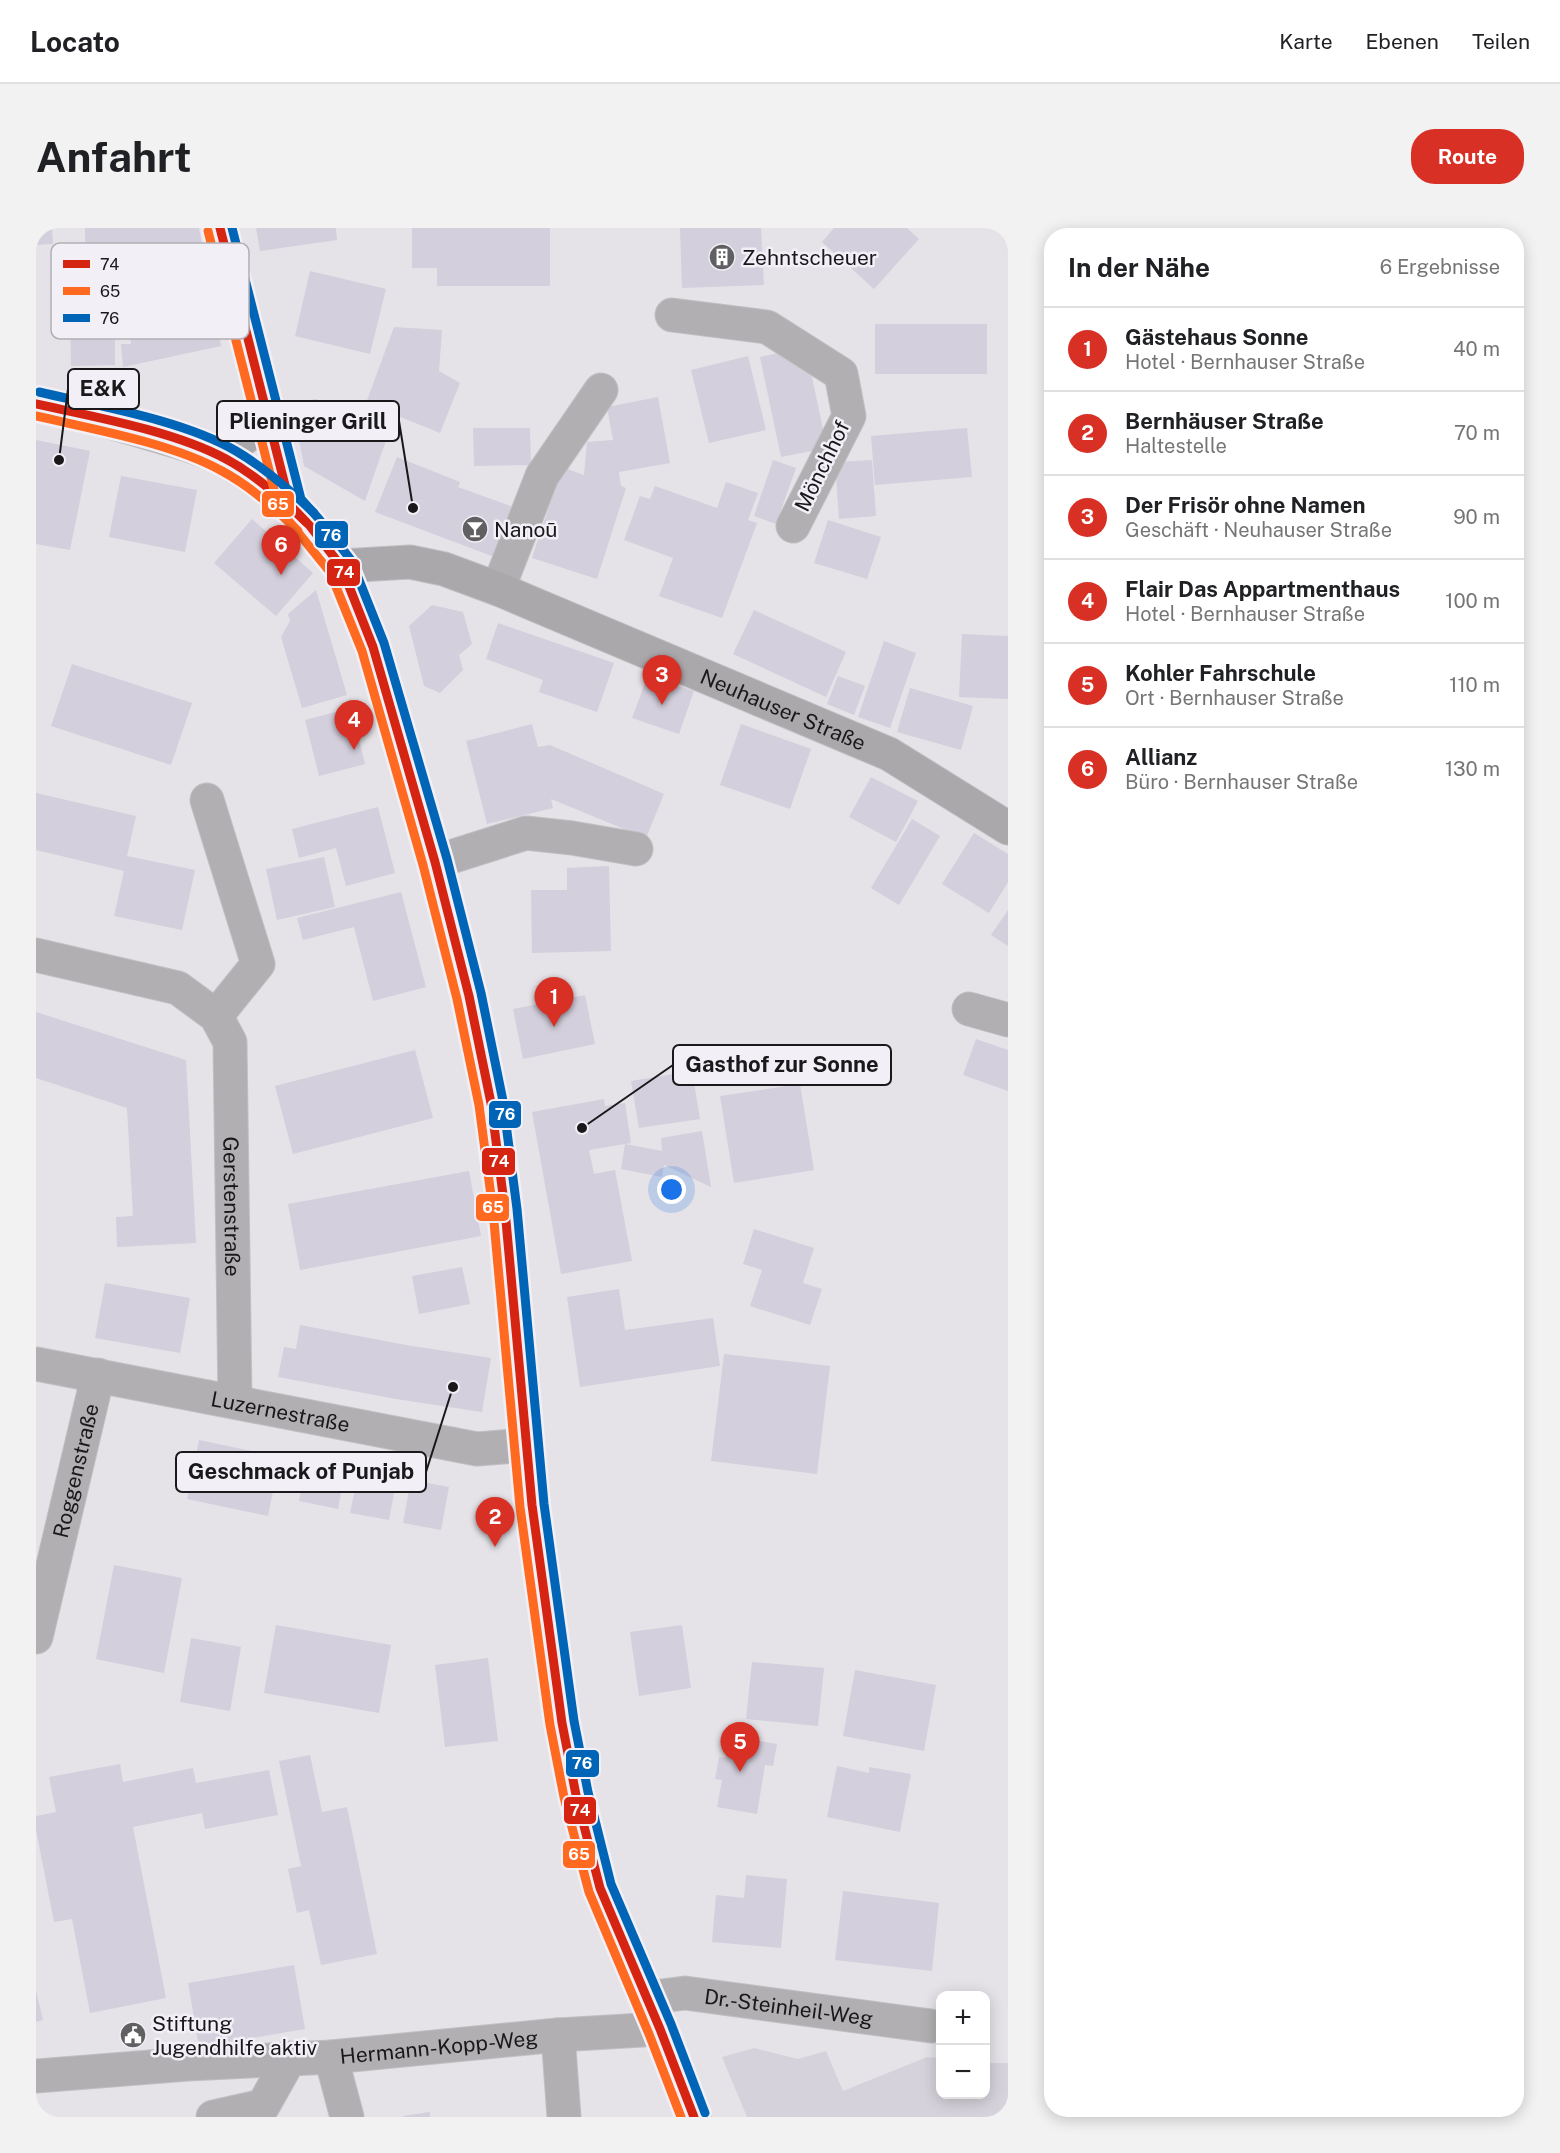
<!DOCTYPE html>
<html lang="de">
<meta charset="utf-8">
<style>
:root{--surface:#fff;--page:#f2f2f2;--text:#202124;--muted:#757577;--line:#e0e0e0;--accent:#d93025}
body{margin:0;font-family:"Public Sans",sans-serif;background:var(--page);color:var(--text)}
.controls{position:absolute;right:18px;bottom:18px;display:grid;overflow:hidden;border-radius:12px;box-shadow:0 3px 15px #0003}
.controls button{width:54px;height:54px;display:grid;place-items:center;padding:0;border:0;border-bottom:2px solid var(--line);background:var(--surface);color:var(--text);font:30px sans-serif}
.you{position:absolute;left:636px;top:962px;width:21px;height:21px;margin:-15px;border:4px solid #fff;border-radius:50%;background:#1a73e8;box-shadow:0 0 0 9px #1a73e833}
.badge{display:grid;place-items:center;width:39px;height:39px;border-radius:50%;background:var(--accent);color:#fff;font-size:20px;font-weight:700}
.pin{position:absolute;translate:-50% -50px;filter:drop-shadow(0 2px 3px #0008)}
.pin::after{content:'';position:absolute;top:32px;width:21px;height:18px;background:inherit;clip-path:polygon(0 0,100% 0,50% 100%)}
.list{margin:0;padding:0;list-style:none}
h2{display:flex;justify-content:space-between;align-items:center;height:78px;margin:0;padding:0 24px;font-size:26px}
h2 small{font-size:20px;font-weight:400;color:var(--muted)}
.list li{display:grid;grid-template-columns:39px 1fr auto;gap:18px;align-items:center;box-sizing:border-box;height:84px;padding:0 24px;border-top:2px solid var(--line)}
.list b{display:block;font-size:22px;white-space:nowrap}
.list p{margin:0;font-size:20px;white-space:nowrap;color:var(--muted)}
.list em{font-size:20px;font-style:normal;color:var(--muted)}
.map{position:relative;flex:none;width:972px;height:1889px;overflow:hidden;border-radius:24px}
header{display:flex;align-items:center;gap:36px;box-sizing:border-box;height:84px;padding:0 30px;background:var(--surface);border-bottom:2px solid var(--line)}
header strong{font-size:28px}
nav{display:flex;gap:33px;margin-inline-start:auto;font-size:21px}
.intro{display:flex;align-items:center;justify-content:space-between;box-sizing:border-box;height:144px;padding:0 36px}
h1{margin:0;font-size:42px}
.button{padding:15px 27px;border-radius:24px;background:var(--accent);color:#fff;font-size:21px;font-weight:700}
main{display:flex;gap:36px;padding:0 36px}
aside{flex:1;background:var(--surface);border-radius:24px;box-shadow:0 3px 15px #0003}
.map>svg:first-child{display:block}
.built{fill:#d6d2db}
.building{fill:#d3cfdc}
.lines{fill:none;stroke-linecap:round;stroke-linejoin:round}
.minor-casing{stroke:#c0bfc2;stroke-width:35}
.major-casing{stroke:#c0bfc2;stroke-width:35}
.minor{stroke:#b1afb1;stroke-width:33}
.major{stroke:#aaa8aa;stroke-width:33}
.bus-1-casing{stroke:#f2eff6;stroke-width:14}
.bus-2-casing{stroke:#f2eff6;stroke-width:14}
.bus-3-casing{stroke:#f2eff6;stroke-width:14}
.bus-1{stroke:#d62413;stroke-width:9}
.bus-2{stroke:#ff6a20;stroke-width:9}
.bus-3{stroke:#0065b7;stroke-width:9}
.labels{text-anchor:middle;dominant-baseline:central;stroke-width:5;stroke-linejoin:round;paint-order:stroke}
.poi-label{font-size:21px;fill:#19181a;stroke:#f2eff6;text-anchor:start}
.street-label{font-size:21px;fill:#19181a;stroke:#f2eff6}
.key{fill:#f2eff6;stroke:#b1aeb4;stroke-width:1.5}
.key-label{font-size:16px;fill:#19181a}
.leader{fill:none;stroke:#19181a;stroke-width:2}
.callout-dot{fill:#19181a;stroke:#f2eff6;stroke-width:2}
.callout{fill:#f2eff6;stroke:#19181a;stroke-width:2}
.callout-label{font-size:22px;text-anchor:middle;font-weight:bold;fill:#19181a}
.line-badge{stroke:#f2eff6;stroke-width:2}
.badge-label{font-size:16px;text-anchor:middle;font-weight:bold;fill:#fff}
</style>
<header>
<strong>Locato</strong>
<nav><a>Karte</a><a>Ebenen</a><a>Teilen</a></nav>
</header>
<div class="intro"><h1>Anfahrt</h1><a class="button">Route</a></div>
<main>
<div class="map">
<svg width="972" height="1889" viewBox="0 0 972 1889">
<rect width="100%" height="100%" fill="#e5e3e8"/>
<polygon class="built" points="718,1820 762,1831 790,1823 807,1863 891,1829 904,1830 904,1866 950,1866 950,1835 972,1835 972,1889 711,1889 686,1829"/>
<g class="building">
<polygon points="0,0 16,0 17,16 0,17"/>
<polygon points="49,0 163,0 185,118 87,139 85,116 95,116 91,87 80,33 85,34 85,23 49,25"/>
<polygon points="220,0 300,0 301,12 224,23"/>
<polygon points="376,0 514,0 514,58 401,58 401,40 376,40"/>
<polygon points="644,0 725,0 728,57 646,60"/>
<polygon points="798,0 871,0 883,11 838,61 786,14"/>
<polygon points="274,43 350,61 334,126 259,108"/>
<polygon points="34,67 79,67 79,137 35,138"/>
<rect x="839" y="96" width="112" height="50"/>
<polygon points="358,99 406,102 403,143 424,155 404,205 330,175"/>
<polygon points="757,122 760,138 773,135 791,220 745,229 724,129"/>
<polygon points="712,128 730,202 673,215 655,142"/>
<polygon points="622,169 634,235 583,244 585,258 590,260 561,351 496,330 526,239 548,247 551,214 577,212 571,179"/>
<polygon points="280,171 354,201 329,273 268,238 256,175"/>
<polygon points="437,200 494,200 495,237 438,238"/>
<polygon points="931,200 936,249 839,257 835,208"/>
<polygon points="0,212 54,223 34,322 0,316"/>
<polygon points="361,229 424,254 422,259 480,280 461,330 339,284"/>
<polygon points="737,232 760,240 740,296 718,288"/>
<polygon points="836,232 840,288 803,291 799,234"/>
<polygon points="85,248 161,262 149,324 73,309"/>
<polygon points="690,254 722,265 712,292 721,295 686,390 623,368 637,330 588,312 604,268 614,271 619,258 681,280"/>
<polygon points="216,291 277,345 240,388 178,335"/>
<polygon points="792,292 845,309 831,351 778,335"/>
<polygon points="280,362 311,467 266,480 245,409 254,393 252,386"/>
<polygon points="396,377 427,384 436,416 423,427 427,442 404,465 388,458 373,398"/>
<polygon points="718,382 810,424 790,469 697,426"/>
<polygon points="462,395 578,435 561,484 503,464 507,452 450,431"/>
<polygon points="926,406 972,408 972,471 923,469"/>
<polygon points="848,413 880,425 854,500 822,489"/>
<polygon points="36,436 156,475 135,537 15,498"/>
<polygon points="612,447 658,463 643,506 596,490"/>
<polygon points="802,448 829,458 818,487 791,476"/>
<polygon points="874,460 937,478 925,522 861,504"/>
<polygon points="315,480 329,536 283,548 269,492"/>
<polygon points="496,496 502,519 514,517 628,566 610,610 515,571 517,580 451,596 430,513"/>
<polygon points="705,496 775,521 754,581 684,557"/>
<polygon points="835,549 882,573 860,614 813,589"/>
<polygon points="0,565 100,588 91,628 159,642 146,702 78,688 88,643 0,622"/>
<polygon points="342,579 359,645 310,658 300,620 263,630 256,601"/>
<polygon points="876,591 904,608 863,677 835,660"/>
<polygon points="938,605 972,626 972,654 953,685 906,656"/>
<polygon points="288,629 299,679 241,692 230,641"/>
<polygon points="573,638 575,723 496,725 495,662 531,662 531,640"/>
<polygon points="365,664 390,759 337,773 318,699 267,712 261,690"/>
<polygon points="972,682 972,718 955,707"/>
<polygon points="549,767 559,816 487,831 477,781"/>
<polygon points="0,784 150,832 160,1015 81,1019 80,989 97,988 91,880 0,850"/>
<polygon points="940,811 972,822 972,863 927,847"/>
<polygon points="379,822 397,890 257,926 239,858"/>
<polygon points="656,843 664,891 603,900 595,853"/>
<polygon points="764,856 778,942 698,955 684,868"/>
<polygon points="568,871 569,878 589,875 595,915 553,922 558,946 579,942 596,1033 525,1046 496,884"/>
<polygon points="666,903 675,959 628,937 626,949 585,941 589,916 626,923 625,910"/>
<polygon points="433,943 445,1008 264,1042 252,976"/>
<polygon points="718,1001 778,1020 767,1055 786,1061 774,1097 714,1078 726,1042 707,1036"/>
<polygon points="426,1039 434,1076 383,1086 376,1048"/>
<polygon points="69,1055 154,1070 144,1125 59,1110"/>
<polygon points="583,1061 589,1102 677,1090 684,1138 544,1159 531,1069"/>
<polygon points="264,1097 370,1117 455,1130 446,1184 360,1171 242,1149 248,1119 260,1121"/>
<polygon points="688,1126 794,1138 781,1246 675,1233"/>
<polygon points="163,1212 244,1229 232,1288 151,1271"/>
<polygon points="272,1230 310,1238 302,1281 263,1273"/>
<polygon points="323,1242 361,1249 353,1292 314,1285"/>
<polygon points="375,1252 413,1259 405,1302 367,1295"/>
<polygon points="78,1337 146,1350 128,1445 60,1431"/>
<polygon points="240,1397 355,1417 343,1485 228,1465"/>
<polygon points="646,1397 655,1460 603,1468 594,1404"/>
<polygon points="155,1410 205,1419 194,1483 144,1474"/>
<polygon points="452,1430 462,1513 409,1519 399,1437"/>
<polygon points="716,1434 788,1440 782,1498 710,1491"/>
<polygon points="819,1442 900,1457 888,1523 807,1508"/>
<polygon points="693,1508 741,1516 737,1538 729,1537 721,1586 681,1579 686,1552 679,1551 683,1529 690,1530"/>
<polygon points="274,1527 286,1584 311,1579 341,1726 285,1737 273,1682 261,1685 252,1641 265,1638 243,1533"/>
<polygon points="84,1536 87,1554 157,1540 160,1555 233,1542 242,1587 169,1601 166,1585 97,1599 130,1770 54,1785 36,1691 18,1694 0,1602 0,1588 20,1584 13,1549"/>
<polygon points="801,1538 833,1545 833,1539 875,1546 864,1604 791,1589"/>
<polygon points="710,1647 751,1651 745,1720 676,1714 680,1667 708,1670"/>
<polygon points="807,1663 903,1675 896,1743 799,1732"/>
<polygon points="258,1737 269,1801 163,1819 152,1755"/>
<polygon points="0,1763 7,1792 0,1794"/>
<polygon points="394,1884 394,1889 367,1889 367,1888"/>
</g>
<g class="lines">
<defs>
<g id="minor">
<polyline points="636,87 731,99 805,146 813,188 757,298"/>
<polyline points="462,361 506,248 565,162"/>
<polyline points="171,572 222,736 180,788"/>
<polyline points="399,634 490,605 536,610 600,621"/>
<path id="s1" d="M0,727L142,760L180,788L194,814L199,1174"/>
<polyline points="933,781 972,792"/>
<path id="s2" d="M0,1136L441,1221L491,1217"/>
<path id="s3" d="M0,1409L62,1147"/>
<path id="s4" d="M610,1770L649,1765L895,1798"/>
<polyline points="522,1807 528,1889"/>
<polyline points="295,1829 311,1889"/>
<path id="s5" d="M0,1848L152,1836L295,1829L522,1807L624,1801"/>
<polyline points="177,1889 227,1878 254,1830"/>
</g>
<g id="major">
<polyline points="184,0 254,277"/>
<polyline points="0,176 57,189 149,216 183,228 213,247 254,277 274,298 305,338 337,419 399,634 433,768 455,875 469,982 496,1277 526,1495 540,1567 564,1660 624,1801 658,1889"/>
<polyline points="183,228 232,193"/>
<path id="s6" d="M305,338L374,334L408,341L462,361L853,526L972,600"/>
</g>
</defs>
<use href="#minor" class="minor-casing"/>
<use href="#major" class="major-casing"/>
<use href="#minor" class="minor"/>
<use href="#major" class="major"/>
<defs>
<g id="bus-1">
<polyline points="184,0 254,277 274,298 305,338 337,419 399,634 433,768 455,875 469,982 496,1277 526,1495 540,1567 564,1660 624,1801 658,1889"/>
<path d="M0,176C59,189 138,203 190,231C220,247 246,271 270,294"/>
</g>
<g id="bus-2">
<polyline points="172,3 243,281 294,344 326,423 387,637 421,771 443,877 457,983 484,1279 514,1497 528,1569 553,1664 613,1806 645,1889"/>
<path d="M0,188C56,201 136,215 186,243C214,258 239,280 262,303"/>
</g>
<g id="bus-3">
<polyline points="196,0 265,271 283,291 315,332 348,415 411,631 445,765 467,873 481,981 508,1276 538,1493 552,1564 575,1656 635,1796 669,1885"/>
<path d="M3,164C62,178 147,192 200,223C229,240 254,262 278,285"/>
</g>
</defs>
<use href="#bus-1" class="bus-1-casing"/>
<use href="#bus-2" class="bus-2-casing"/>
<use href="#bus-3" class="bus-3-casing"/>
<use href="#bus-1" class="bus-1"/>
<use href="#bus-2" class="bus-2"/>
<use href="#bus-3" class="bus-3"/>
</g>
<defs>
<symbol id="building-disc" viewBox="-11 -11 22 22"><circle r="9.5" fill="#605f62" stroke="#f2eff6"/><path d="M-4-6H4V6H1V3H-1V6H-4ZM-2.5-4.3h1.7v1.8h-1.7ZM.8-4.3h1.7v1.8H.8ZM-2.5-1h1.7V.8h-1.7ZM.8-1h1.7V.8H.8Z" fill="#fff"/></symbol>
<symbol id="bar-disc" viewBox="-11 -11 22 22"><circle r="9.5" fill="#605f62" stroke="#f2eff6"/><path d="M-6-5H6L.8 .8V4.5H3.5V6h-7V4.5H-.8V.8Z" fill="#fff"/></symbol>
<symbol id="civic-disc" viewBox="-11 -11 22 22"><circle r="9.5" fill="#605f62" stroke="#f2eff6"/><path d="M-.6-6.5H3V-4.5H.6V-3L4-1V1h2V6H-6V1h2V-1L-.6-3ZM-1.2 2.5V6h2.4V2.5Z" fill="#fff"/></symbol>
</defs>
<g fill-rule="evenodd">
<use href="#building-disc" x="671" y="14" width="30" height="30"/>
<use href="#bar-disc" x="424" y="286" width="30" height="30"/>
<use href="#civic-disc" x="82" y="1792" width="30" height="30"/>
</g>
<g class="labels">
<g class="poi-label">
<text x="706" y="29">Zehntscheuer</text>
<text x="458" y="301">Nanoū</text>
<text x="116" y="1795">Stiftung<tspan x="116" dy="24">Jugendhilfe aktiv</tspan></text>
</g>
<g class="street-label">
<text transform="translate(786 238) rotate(-64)">Mönchhof</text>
<text stroke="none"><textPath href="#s6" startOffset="471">Neuhauser Straße</textPath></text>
<text stroke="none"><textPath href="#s1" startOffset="387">Gerstenstraße</textPath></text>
<text stroke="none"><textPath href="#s2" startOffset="249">Luzernestraße</textPath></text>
<text stroke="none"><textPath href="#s3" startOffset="171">Roggenstraße</textPath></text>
<text stroke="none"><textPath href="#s4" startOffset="144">Dr.-Steinheil-Weg</textPath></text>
<text stroke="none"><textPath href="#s5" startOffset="404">Hermann-Kopp-Weg</textPath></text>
</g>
</g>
<rect x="15" y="15" width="198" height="96" rx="9" class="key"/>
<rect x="27" y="32" width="27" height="8" fill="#d62413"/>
<rect x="27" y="59" width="27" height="8" fill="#ff6a20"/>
<rect x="27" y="86" width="27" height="8" fill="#0065b7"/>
<g class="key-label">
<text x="64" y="42">74</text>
<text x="64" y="69">65</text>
<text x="64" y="96">76</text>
</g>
<path class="leader" d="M23 232L32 161M377 280L363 193M546 900L637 837M417 1159L390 1244"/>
<g class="callout-dot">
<circle cx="23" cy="232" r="6"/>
<circle cx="377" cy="280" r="6"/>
<circle cx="546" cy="900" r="6"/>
<circle cx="417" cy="1159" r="6"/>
</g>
<g class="callout">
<rect x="32" y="141" width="71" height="40" rx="6"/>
<rect x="181" y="173" width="182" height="40" rx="6"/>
<rect x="637" y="817" width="218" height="40" rx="6"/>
<rect x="140" y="1224" width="250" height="40" rx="6"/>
</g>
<g class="callout-label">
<text x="67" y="168">E&amp;K</text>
<text x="272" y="201">Plieninger Grill</text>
<text x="746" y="844">Gasthof zur Sonne</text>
<text x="265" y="1251">Geschmack of Punjab</text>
</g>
<g class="line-badge">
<rect x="225" y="262" width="34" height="28" rx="6" fill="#ff6a20"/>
<rect x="278" y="292" width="35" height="29" rx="6" fill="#0065b7"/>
<rect x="290" y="330" width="35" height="29" rx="6" fill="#d62413"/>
<rect x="452" y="872" width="34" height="29" rx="6" fill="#0065b7"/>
<rect x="445" y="919" width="35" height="29" rx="6" fill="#d62413"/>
<rect x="439" y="965" width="35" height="29" rx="6" fill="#ff6a20"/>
<rect x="529" y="1521" width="35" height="29" rx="6" fill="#0065b7"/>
<rect x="527" y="1568" width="34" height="29" rx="6" fill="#d62413"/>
<rect x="526" y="1612" width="34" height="29" rx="6" fill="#ff6a20"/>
</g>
<g class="badge-label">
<text x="242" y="282">65</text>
<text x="295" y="313">76</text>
<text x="308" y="350">74</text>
<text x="469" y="892">76</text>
<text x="463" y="939">74</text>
<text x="457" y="985">65</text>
<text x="546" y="1541">76</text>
<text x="544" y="1588">74</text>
<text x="543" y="1632">65</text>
</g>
</svg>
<div class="controls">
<button>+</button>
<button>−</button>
</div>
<div class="you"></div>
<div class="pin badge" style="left:518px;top:799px">1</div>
<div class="pin badge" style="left:459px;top:1319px">2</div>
<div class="pin badge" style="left:626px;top:477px">3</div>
<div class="pin badge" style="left:318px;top:522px">4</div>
<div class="pin badge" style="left:704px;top:1544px">5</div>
<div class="pin badge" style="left:245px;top:347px">6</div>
</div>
<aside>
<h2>In der Nähe<small>6 Ergebnisse</small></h2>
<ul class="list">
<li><span class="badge">1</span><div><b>Gästehaus Sonne</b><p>Hotel · Bernhauser Straße</p></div><em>40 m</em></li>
<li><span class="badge">2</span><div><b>Bernhäuser Straße</b><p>Haltestelle</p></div><em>70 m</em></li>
<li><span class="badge">3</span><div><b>Der Frisör ohne Namen</b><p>Geschäft · Neuhauser Straße</p></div><em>90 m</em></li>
<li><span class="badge">4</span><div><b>Flair Das Appartmenthaus</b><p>Hotel · Bernhauser Straße</p></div><em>100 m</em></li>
<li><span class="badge">5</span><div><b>Kohler Fahrschule</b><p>Ort · Bernhauser Straße</p></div><em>110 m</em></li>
<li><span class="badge">6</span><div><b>Allianz</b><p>Büro · Bernhauser Straße</p></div><em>130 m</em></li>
</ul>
</aside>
</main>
